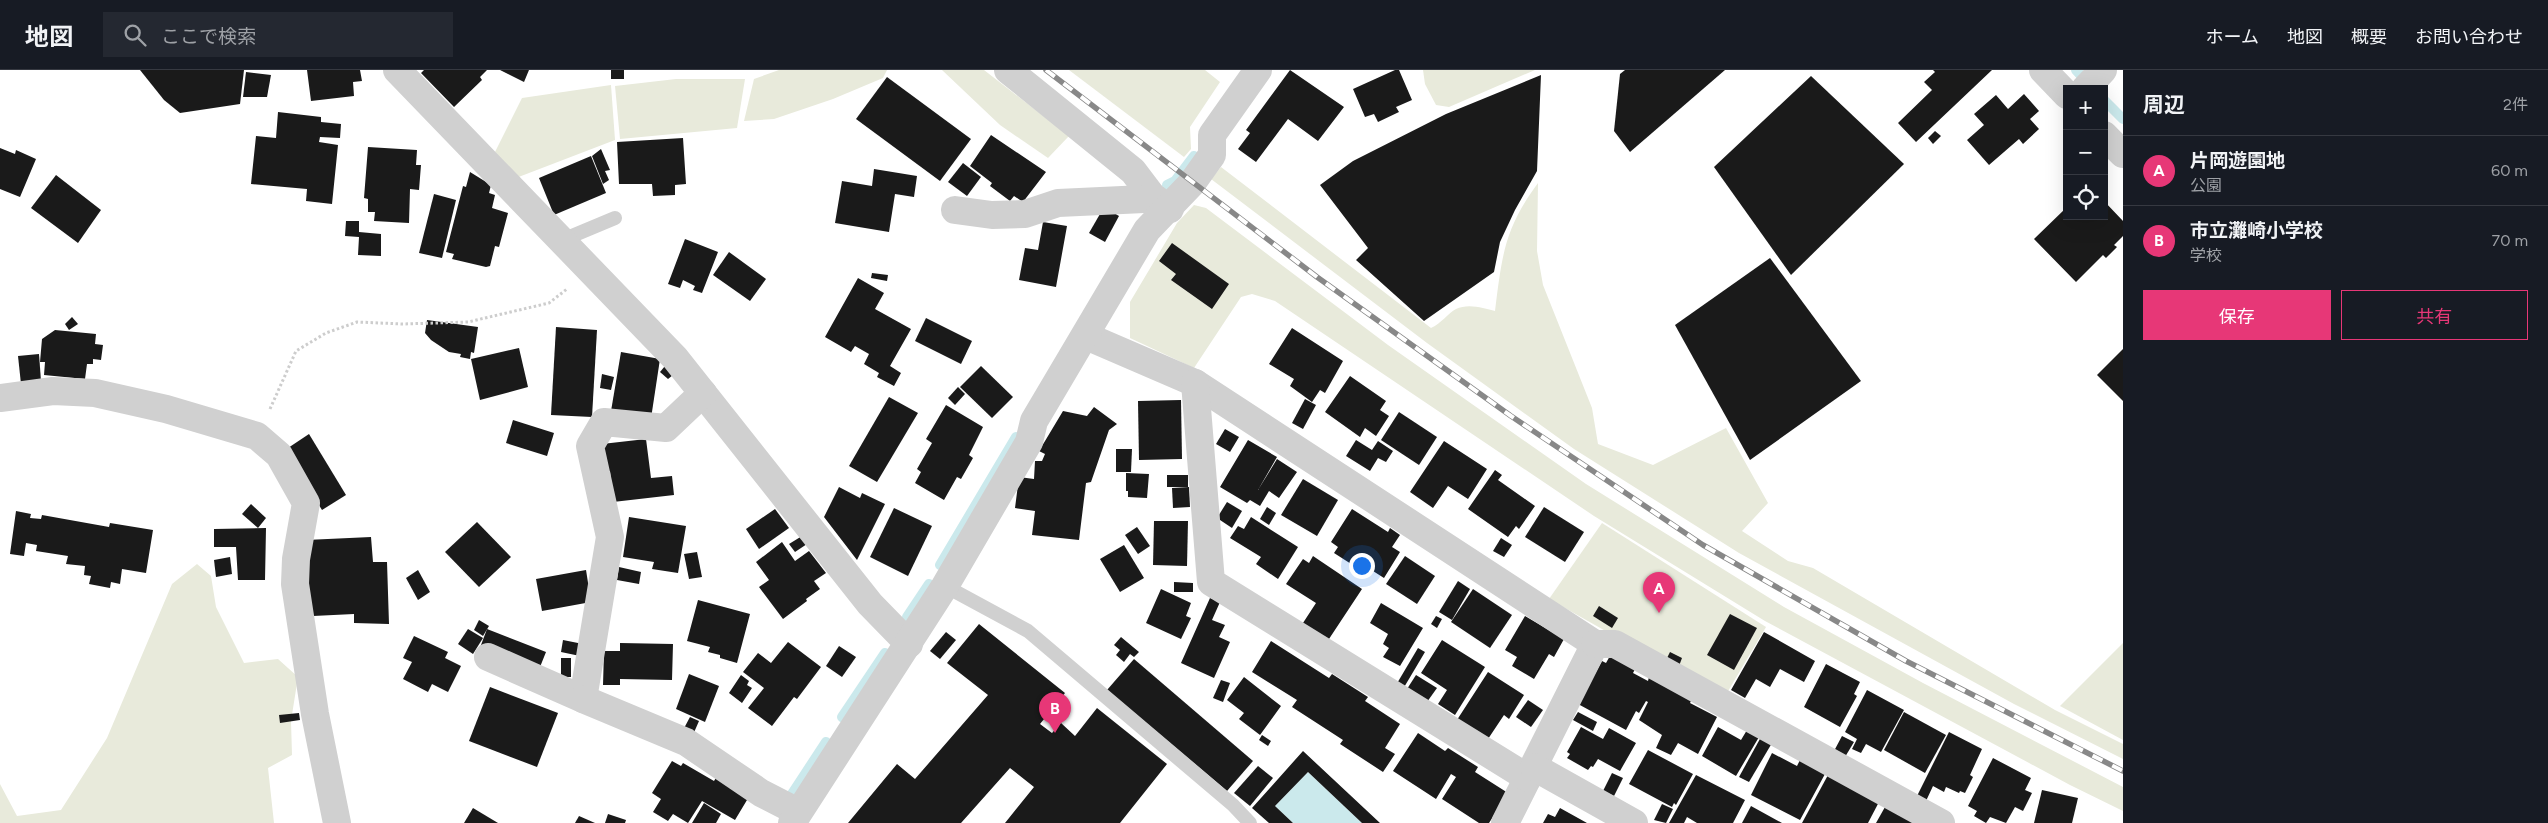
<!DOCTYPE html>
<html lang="ja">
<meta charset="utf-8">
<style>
:root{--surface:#171b24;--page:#242831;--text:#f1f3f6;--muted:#9ea1a6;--line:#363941;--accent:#e73777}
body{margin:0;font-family:Figtree,"Noto Sans JP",sans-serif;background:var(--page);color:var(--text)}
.controls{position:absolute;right:15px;top:15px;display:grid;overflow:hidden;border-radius:0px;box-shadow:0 5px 20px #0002}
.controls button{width:45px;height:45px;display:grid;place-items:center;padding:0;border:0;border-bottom:1px solid var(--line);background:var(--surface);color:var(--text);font:25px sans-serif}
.you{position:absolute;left:1361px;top:495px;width:18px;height:18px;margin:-12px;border:4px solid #fff;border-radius:50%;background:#1a73e8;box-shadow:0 0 0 8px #1a73e833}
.badge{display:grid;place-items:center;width:32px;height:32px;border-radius:50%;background:var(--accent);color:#fff;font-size:16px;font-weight:700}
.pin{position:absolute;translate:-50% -41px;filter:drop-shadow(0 1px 2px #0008)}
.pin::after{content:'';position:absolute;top:26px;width:18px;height:15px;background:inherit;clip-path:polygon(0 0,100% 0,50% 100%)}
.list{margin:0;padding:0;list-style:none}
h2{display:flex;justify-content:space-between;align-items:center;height:65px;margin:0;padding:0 20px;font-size:21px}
h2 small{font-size:16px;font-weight:400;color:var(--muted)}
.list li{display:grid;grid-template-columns:32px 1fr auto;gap:15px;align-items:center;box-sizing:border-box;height:70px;padding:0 20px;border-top:1px solid var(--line)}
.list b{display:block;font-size:19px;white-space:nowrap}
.list p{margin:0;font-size:16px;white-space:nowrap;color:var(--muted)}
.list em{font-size:16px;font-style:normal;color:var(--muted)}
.actions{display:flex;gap:10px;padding:15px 20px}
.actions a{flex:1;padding:11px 0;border:1px solid var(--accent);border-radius:0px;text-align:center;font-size:18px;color:var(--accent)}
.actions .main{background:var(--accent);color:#fff}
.icon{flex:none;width:28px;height:28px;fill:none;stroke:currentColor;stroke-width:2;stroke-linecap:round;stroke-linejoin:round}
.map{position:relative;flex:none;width:2123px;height:753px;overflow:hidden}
header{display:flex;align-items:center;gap:30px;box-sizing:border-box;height:70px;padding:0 25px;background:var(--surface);border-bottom:1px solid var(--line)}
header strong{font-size:24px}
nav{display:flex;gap:28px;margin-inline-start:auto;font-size:18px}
.search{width:350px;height:45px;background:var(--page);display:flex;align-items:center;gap:12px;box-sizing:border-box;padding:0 18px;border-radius:0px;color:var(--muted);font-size:19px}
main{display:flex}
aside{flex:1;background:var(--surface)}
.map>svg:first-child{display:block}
.green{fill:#e8eadb}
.water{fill:#cbe9ec}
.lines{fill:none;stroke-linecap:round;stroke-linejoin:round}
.stream{stroke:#cbe9ec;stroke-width:10}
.building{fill:#1a1a1a}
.path{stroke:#cdcdcd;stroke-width:3;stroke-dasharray:2.5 2.5;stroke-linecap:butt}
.lane{stroke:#d0d0d0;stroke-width:14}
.street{stroke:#d0d0d0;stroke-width:28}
.rail-casing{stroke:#888;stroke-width:5.5}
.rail{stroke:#fff;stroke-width:4;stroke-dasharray:11;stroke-linecap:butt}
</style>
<header>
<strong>地図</strong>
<div class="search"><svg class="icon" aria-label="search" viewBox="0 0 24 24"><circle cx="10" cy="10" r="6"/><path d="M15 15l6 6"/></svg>ここで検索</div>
<nav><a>ホーム</a><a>地図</a><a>概要</a><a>お問い合わせ</a></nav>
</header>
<main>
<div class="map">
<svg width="2123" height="753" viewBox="0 0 2123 753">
<rect width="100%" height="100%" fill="#fff"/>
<g class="green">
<polygon points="779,0 887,0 883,8 833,29 774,49 744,51 754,9"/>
<polygon points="942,0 984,0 1069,66 1048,88 1000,55"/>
<polygon points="1069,0 1205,0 1220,12 1190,57 1191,79 1184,87"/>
<polygon points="1423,0 1535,0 1449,37 1436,35 1425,14"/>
<polygon points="676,9 745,9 737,58 620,69 615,16"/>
<polygon points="611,15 615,70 516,108 495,82 522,28"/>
<path d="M1221,97L1431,258C1442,253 1448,243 1456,239C1468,233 1484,238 1495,241C1502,186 1504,159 1538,113L1537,181L1543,215L1592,338L1598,374L1653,395L1726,358L1768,433L1742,461L1788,491L1813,498L2055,640L2123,674V689L2014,634L1739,483L1574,379L1427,273L1211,109Z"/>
<polygon points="1194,135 1206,138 1388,275 1586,414 1784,537 1923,613 2123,717 2123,741 2070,715 1765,551 1594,446 1275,231 1252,224 1241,227 1194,298 1130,268 1130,232 1177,153"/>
<polygon points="1602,453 1766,557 1724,628 1549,529"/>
<polygon points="197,494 211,506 216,537 244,593 278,589 298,607 291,651 292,685 268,698 274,753 0,753 0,714 17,746 61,740 107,668 172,514"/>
<polygon points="2123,573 2123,670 2060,636"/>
</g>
<polygon class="water" points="1308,702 1362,753 1293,753 1275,736"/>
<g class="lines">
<g class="stream">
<polyline points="2076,0 2089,14"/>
<polyline points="2104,30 2123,49"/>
<polyline points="1167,115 1175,111 1194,86"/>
<polyline points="940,495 1016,367"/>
<polyline points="907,547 929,514"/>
<polyline points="842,647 885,583"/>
<polyline points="790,727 826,672"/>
</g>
</g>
<g class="building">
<polygon points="140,0 244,0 240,34 180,43 164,30"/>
<polygon points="307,0 360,0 362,11 353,12 354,26 311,31"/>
<polygon points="424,0 487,0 480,7 482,10 454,37 421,3"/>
<polygon points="500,0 529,0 524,12"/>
<rect x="611" y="0" width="13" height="9"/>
<polygon points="1290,0 1344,37 1318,71 1288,49 1256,92 1238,79 1250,63 1246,60"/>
<polygon points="1395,0 1399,0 1412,30 1396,37 1399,42 1378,52 1374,44 1365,47 1353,19"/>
<polygon points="1625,0 1725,0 1630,82 1614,61 1620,4"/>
<polygon points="1933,0 1992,0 1916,72 1898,53 1932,20 1924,12 1935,2"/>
<polygon points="246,2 271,5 267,27 243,27"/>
<polygon points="1541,5 1537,101 1515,140 1500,172 1494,202 1424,251 1356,190 1368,178 1320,115 1353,91 1446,44"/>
<polygon points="1811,6 1904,94 1791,205 1714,97"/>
<polygon points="887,7 971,69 940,111 856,49"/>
<polygon points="2024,24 2039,41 2030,49 2039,59 2023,74 2019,69 1989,95 1967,70 1984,55 1974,44 1996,25 2008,39"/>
<polygon points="278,42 321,47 321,52 341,54 340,68 320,67 319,72 338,75 332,134 306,131 307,119 251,114 256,66 276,68"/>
<polygon points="1935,61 1941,66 1933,74 1928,68"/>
<polygon points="991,65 1046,102 1023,132 1014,126 1010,131 990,116 992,113 970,96"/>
<polygon points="683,68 686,114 675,115 675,125 653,126 652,114 619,114 617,72"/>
<polygon points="368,77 417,80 416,95 421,95 419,120 410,119 409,153 374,151 375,142 368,142 368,129 364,128"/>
<polygon points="0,78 15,84 16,80 36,89 20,127 0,119"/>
<polygon points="601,79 610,100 605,101 609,110 603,114 592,86"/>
<polygon points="591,86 606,123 554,145 539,108"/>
<polygon points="963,93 981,107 967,126 948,112"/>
<polygon points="874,99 917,106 914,127 895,124 889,162 835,153 842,111 872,116"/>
<polygon points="470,102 491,115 489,123 495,125 492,138 508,143 499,177 495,176 490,196 486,197 452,189 454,184 446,182 463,116 466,117"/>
<polygon points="56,105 101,140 78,173 31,138"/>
<polygon points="434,124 456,130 442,188 419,183"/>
<polygon points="2104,131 2123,151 2123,166 2114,175 2117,177 2106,188 2103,185 2076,212 2034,169 2067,137 2067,146 2104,146"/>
<polygon points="1104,137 1119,146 1105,172 1089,163"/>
<polygon points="346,151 359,151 359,162 381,164 381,186 358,185 359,167 345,166"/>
<polygon points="1043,152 1067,156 1056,217 1019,210 1025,178 1038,180"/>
<polygon points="685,169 718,182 702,223 693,220 695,216 683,210 680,218 668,214"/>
<polygon points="1172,173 1229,214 1212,239 1171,210 1176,204 1159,191"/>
<polygon points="729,182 766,209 750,231 713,205"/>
<polygon points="1770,188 1861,311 1750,390 1675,255"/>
<polygon points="872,203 888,205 887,211 871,208"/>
<polygon points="858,208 884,223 875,239 911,259 890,296 901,303 894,316 877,307 879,303 864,294 869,284 855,276 851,282 825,267"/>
<polygon points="72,247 78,254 69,260 65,254"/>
<polygon points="926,248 972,271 961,294 915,271"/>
<polygon points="427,250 478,257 474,283 471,282 470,289 460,287 461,284 449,282 431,270 425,263"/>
<polygon points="556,257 597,260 592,347 551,345"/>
<polygon points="1292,258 1343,291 1325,323 1320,320 1312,332 1290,316 1294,309 1269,294"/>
<polygon points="55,260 96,264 95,274 103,275 101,290 93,289 93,294 87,294 85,309 44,305 45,292 40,292 42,269"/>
<polygon points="519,278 528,317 480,330 471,289"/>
<polygon points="2123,279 2123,331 2097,305"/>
<polygon points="621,282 660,289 650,355 610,347"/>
<polygon points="39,284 41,311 21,314 18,286"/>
<polygon points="665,296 673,305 668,309 660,302"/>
<polygon points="981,296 1013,327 992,348 960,317"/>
<polygon points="602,304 614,307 611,320 600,318"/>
<polygon points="1350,306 1386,331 1380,340 1389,346 1376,366 1365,358 1360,367 1325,342"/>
<polygon points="958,317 965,324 955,335 948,328"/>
<polygon points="889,327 918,343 877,412 849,396"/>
<polygon points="1305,329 1316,335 1303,359 1292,353"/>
<polygon points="1181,330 1182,389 1139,390 1138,331"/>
<polygon points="946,335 983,357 969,385 973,388 961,409 957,407 944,430 915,413 921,402 917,399 932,373 926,369"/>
<polygon points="1094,337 1117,354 1109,360 1091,412 1086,413 1079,470 1032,465 1035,441 1015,438 1019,407 1034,409 1035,391 1042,391 1045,384 1039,381 1063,341 1087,346"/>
<polygon points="1399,342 1437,367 1419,395 1381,370"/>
<polygon points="513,350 554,363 547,386 506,373"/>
<polygon points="1225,359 1239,367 1230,382 1216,374"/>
<polygon points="309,364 346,425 322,440 285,380"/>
<polygon points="646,369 651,408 672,406 674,425 613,432 610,401 605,401 602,374"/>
<polygon points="1248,370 1277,387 1258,420 1277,389 1297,402 1279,428 1269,421 1260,436 1250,430 1247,433 1220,417"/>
<polygon points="1356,370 1372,380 1378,371 1393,381 1386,392 1378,388 1370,401 1346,386"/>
<polygon points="1444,371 1487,399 1468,429 1448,416 1433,438 1410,422"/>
<polygon points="1116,379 1132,379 1131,402 1116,402"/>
<polygon points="1495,400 1502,405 1498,410 1535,436 1519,459 1516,456 1508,467 1468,439"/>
<polygon points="1126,403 1149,404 1147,428 1128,427 1128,421 1126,421"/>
<rect x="1167" y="405" width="21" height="12"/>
<polygon points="1303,409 1338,430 1317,466 1281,445"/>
<polygon points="839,417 860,428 862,423 885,434 857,490 824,447"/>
<polygon points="1189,417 1190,437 1173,438 1172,418"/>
<polygon points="1227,432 1242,441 1232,458 1217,448"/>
<polygon points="251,434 266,448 258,458 242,444"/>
<polygon points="1267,437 1276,443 1269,455 1260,449"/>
<polygon points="1544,437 1584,462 1565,492 1525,467"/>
<polygon points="894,438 932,456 908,506 870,487"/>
<polygon points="775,439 789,458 759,479 746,459"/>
<polygon points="1352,439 1388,462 1390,458 1400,465 1392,477 1400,482 1384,508 1362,494 1359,499 1334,483 1338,477 1331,472"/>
<polygon points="16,441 31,444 30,448 41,449 42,445 109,457 110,453 153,460 146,503 122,499 120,514 111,512 110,518 89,514 91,506 84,505 85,496 66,494 68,486 36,481 37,475 26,473 24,486 10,484"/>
<polygon points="629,447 686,456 678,503 652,499 654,492 623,487"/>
<polygon points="1251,447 1298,477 1278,509 1256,494 1261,487 1230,468 1238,456 1244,459"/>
<polygon points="1154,451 1188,451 1187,496 1153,495"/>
<polygon points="477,452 511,487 479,517 445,482"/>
<polygon points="1137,457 1150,476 1138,484 1125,465"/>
<polygon points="266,458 265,510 238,510 236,477 214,477 214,459"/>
<polygon points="802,466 807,474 795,482 789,474"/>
<polygon points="371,467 373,492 387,492 389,554 354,553 354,544 313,546 307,541 306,470"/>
<polygon points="1501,468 1512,475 1504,487 1493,481"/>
<polygon points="782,472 795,491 809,481 826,503 814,511 820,519 806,529 807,531 783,549 759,517 769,510 756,492"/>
<polygon points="1124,475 1144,508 1120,522 1100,489"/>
<polygon points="697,482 702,507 689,509 684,484"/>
<polygon points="1313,486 1362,519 1327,572 1301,556 1316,533 1286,514 1303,489 1309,493"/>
<polygon points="1405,486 1435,506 1417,534 1386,514"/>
<polygon points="230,487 232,504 216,507 214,490"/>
<polygon points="619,497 641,502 639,514 617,510"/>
<polygon points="418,500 430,522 418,530 406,508"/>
<polygon points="586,500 591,532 542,541 536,509"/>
<polygon points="1458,511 1470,519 1452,550 1439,542"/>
<polygon points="1174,512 1193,513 1193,522 1174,522"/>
<polygon points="1161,519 1191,533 1186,546 1191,548 1181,569 1146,553"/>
<polygon points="1473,519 1512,545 1490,578 1451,552"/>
<polygon points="1210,528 1220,532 1212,550 1225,555 1219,567 1230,572 1214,608 1181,593"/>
<polygon points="698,530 750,544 737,593 720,588 720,585 708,582 710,577 687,571"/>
<polygon points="1381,533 1423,558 1400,596 1383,587 1389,578 1383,574 1388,564 1370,553"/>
<polygon points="1599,536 1618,548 1612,558 1593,546"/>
<polygon points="1730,544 1757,558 1734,600 1707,585"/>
<polygon points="1436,546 1442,549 1437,558 1431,554"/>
<polygon points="1525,546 1564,569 1554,587 1549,584 1534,609 1512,596 1517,587 1505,580"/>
<polygon points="479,550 489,556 483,566 474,560"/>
<polygon points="979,554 1065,623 1040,654 1052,663 1061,653 1075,666 1097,638 1167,694 1120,753 1005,753 1034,717 1010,698 961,753 848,753 897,694 915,709 988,625 947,593"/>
<polygon points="468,559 483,568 473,584 458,574"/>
<polygon points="487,559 546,582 534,612 478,583"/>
<polygon points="946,562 956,570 940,589 930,581"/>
<polygon points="1764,562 1815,591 1804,612 1780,599 1770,617 1756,609 1745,628 1731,620"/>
<polygon points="414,566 448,582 445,588 461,596 448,622 432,614 428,622 403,609 412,592 403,588"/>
<polygon points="1121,567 1139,582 1134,587 1130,584 1124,592 1116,585 1120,580 1114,575"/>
<polygon points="563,570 583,574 580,586 561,582"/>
<polygon points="1442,570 1485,597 1455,645 1438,634 1447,620 1421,603"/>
<polygon points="1271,571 1329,608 1332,604 1368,627 1365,631 1400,654 1385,678 1395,684 1383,702 1340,674 1343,670 1292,637 1297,630 1252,602"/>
<polygon points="788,572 821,597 797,629 794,627 772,656 748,638 764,618 743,602 758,583 771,593"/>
<polygon points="620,573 673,574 672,610 620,609 620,615 603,615 604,581 620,581"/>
<polygon points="839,576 856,587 842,607 826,596"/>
<polygon points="1418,578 1425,582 1403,619 1396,615"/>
<polygon points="1670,582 1682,588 1679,596 1666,590"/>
<polygon points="1611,584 1636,597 1633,603 1648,611 1649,607 1692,629 1690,633 1717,647 1698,684 1678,673 1671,685 1656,678 1662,665 1639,650 1648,632 1646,631 1639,643 1636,641 1626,660 1578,634 1602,591 1606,593"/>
<rect x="561" y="588" width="10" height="19"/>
<polygon points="1134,589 1253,691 1227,721 1107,620"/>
<polygon points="1826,594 1860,612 1854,624 1857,626 1840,657 1804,637"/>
<polygon points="1488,602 1524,625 1509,649 1504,645 1486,672 1455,653"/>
<polygon points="689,604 719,616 705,652 676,639"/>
<polygon points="741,605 749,611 747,615 752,618 742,633 729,623"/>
<polygon points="1416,605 1437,618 1427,632 1407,619"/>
<polygon points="1244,607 1281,636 1260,665 1239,649 1244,643 1227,630"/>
<polygon points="1221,610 1230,613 1223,632 1213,628"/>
<polygon points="490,617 558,643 537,697 469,671"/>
<polygon points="1867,620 1904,640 1881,682 1866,674 1861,683 1852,679 1857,669 1845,662"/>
<polygon points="1528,630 1543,640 1531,657 1516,647"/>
<polygon points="1578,642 1597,652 1593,661 1573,650"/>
<polygon points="1904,642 1946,665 1925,703 1884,680"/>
<polygon points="299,643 300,650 280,653 279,645"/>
<polygon points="690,647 699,651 692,667 682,662"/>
<polygon points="1581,657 1603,669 1609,658 1636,673 1620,701 1598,689 1593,697 1591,696 1588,700 1567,688 1570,684 1567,682"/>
<polygon points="1718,657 1741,670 1747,660 1759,667 1736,706 1702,686"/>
<polygon points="1949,662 1982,679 1970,705 1973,707 1965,723 1960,721 1959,723 1946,717 1944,722 1933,716 1926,731 1917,726"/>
<polygon points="1418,663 1445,681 1448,678 1478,697 1475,702 1508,723 1489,753 1479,753 1442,729 1456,707 1451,704 1436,729 1393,701"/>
<polygon points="1262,665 1271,671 1268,676 1259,670"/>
<polygon points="1842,666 1854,672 1845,687 1834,681"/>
<polygon points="1761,667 1772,673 1749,712 1739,707"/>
<polygon points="1648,680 1693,704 1676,735 1674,733 1672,737 1629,714"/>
<polygon points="1303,681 1380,753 1362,753 1308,702 1275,736 1293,753 1269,753 1252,738"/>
<polygon points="1772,683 1797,696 1800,690 1825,704 1800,750 1751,725"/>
<polygon points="1993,688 2031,708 2025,720 2032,723 2023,741 2015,737 2006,753 1990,747 1986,753 1974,746 1977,741 1968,736"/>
<polygon points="672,691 681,696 683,693 714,711 717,706 750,725 735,750 702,731 688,753 673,744 668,751 653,742 661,729 652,723"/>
<polygon points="1258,696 1273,708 1250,736 1234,723"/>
<polygon points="1612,703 1623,708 1614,726 1603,721"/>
<polygon points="1696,705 1745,730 1733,753 1697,753 1687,747 1684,753 1669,753"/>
<polygon points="1828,705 1880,730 1868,753 1802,753"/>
<polygon points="2042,720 2078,728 2072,753 2034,753"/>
<polygon points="704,733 721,744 716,753 692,753"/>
<polygon points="1662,734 1673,739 1666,753 1654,750"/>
<polygon points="1751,736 1782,753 1742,753"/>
<polygon points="1885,737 1916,753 1876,753"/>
<polygon points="473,738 498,753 464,753"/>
<polygon points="1560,738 1587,753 1543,753 1548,744 1555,747"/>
<polygon points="608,744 626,750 625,753 605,753"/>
<polygon points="579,746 595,753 575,753"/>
</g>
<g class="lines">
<polyline class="path" points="270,339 296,281 326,263 357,252 403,254 468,252 549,233 567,219"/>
<g class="lane">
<polyline points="560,171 615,148"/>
<polyline points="945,516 1028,561 1233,735 1250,753"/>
</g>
<g class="street">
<polyline points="397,0 675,288 870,534 909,574"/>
<polyline points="1008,0 1133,101 1152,126 1170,139"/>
<polyline points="2043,0 2067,25"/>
<polyline points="2085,19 2103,0"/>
<polyline points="2104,65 2123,84"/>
<polyline points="955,140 992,145 1025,144 1058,133 1144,129 1152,126"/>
<polyline points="1086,266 1195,313 1595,574 1505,753"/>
<polyline points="1195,313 1211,512 1528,708"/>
<polyline points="0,328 53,321 95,323 166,339 257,366 279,385 306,433 296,489 295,514 315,644 337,753"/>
<polyline points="1595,574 1615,574 1941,753"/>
<polyline points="488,587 583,629 610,467 590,376 604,352 666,358 703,323"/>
<polyline points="583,629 686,672 761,723 798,742"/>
<polyline points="1534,697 1634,753"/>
<polyline points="792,753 945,516 1029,372 1034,351 1147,160 1192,113 1212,85 1212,65 1258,0"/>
</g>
<defs>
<polyline id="rail" points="1046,0 1317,207 1511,346 1703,475 1906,591 2123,701"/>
</defs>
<use href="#rail" class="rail-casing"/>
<use href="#rail" class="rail"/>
</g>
</svg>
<div class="controls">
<button>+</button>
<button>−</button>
<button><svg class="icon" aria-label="locate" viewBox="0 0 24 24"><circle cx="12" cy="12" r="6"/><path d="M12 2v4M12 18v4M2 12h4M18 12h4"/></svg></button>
</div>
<div class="you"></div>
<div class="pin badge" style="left:1659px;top:543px">A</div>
<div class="pin badge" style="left:1055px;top:663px">B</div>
</div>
<aside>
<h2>周辺<small>2件</small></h2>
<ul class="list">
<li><span class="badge">A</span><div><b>片岡遊園地</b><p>公園</p></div><em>60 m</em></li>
<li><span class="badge">B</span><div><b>市立灘崎小学校</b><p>学校</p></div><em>70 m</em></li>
</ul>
<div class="actions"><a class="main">保存</a><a>共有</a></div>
</aside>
</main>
